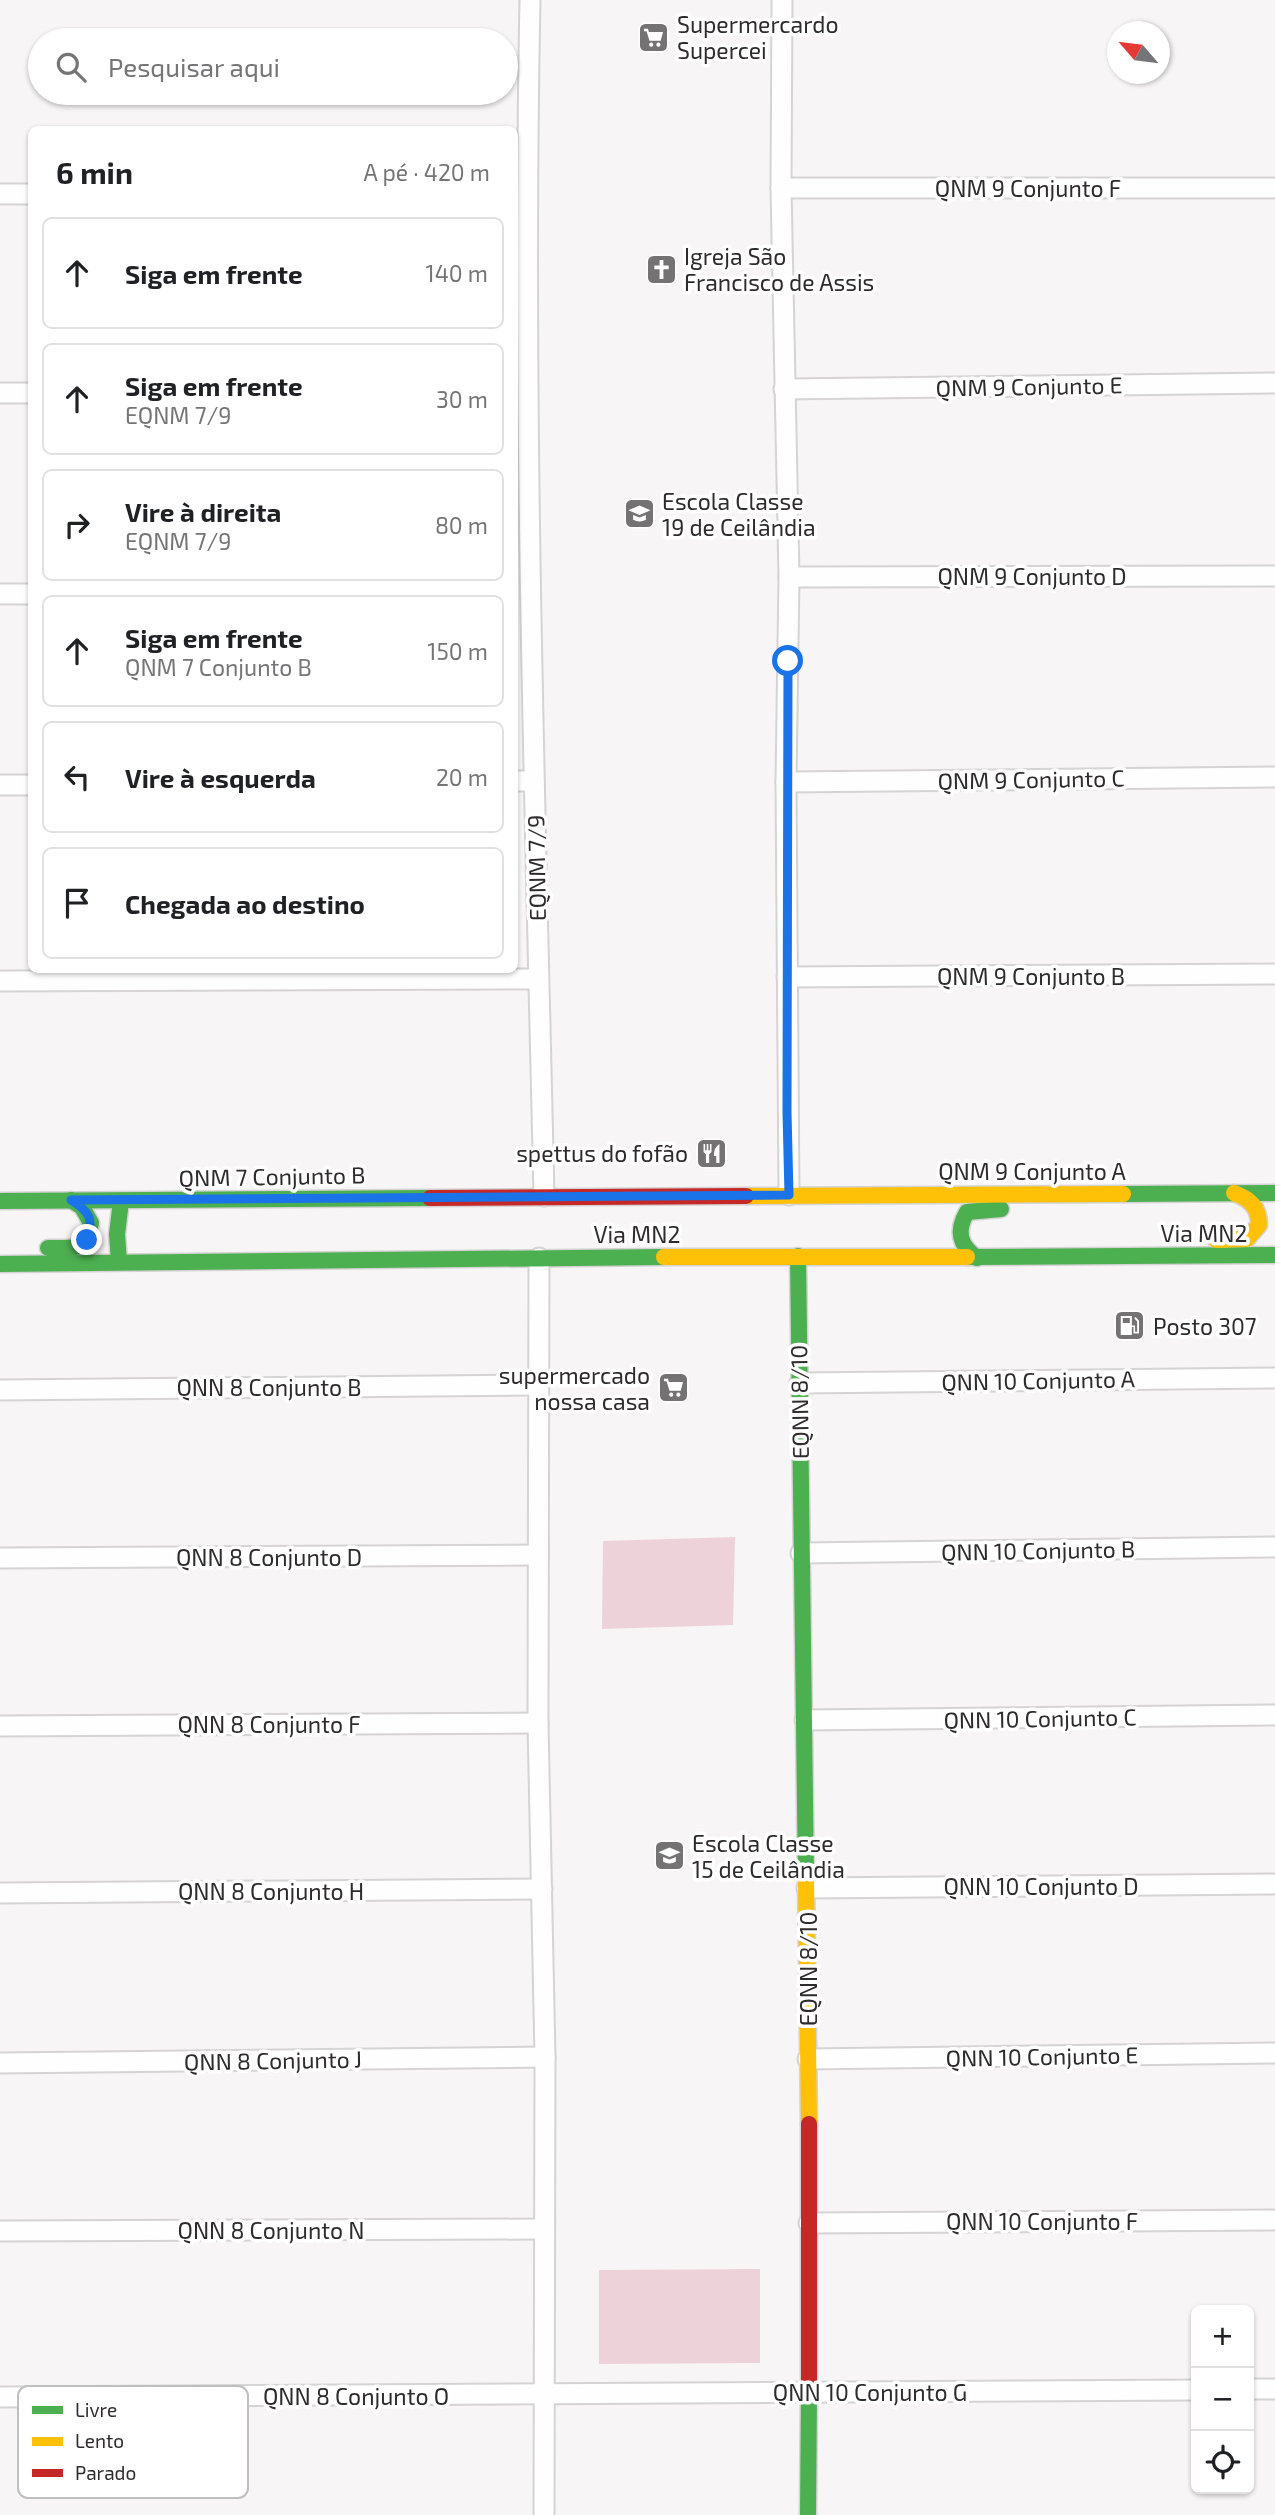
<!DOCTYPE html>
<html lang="pt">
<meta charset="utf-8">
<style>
:root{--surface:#fff;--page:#f6f6f6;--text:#202124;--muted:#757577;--line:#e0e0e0}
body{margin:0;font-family:"Exo 2",sans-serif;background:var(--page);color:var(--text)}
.controls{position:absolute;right:21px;bottom:21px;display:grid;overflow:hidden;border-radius:10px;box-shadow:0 2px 5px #0004}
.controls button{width:63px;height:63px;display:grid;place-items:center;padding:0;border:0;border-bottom:2px solid var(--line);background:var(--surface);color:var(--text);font:35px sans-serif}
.compass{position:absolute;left:1107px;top:21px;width:63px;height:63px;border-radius:50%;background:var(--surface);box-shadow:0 2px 5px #0004;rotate:298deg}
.stop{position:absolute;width:21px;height:21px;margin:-16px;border:5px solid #1a73e8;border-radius:50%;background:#fff}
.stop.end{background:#1a73e8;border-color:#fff;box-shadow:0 2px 7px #0008}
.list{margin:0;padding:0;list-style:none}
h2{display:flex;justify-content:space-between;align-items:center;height:91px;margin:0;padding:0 28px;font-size:30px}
h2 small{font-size:23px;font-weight:400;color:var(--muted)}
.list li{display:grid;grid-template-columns:46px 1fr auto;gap:21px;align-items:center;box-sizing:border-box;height:112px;margin:0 14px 14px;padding:0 14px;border:2px solid var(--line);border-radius:10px}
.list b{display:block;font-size:26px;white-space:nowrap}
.list p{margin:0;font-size:23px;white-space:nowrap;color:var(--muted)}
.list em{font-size:23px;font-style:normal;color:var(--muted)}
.icon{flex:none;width:38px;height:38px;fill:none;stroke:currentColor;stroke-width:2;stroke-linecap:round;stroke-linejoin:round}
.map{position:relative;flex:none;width:1275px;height:2515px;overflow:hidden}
.search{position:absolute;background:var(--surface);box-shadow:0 2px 5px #0004;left:28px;top:28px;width:490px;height:77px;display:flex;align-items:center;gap:18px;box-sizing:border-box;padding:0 24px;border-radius:38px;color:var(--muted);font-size:26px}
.panel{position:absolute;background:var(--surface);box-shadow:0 2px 5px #0004;left:28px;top:126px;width:490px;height:847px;border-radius:10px}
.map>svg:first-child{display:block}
.green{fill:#eed2d9}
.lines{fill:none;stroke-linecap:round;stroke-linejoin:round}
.street-casing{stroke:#d5d3d4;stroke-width:23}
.fast-casing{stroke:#d5d3d4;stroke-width:19}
.slow-casing{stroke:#d5d3d4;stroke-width:19}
.jam-casing{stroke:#d5d3d4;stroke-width:19}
.street{stroke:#fefefe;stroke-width:19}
.fast{stroke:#4caf50;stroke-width:16}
.slow{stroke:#ffc107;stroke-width:16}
.jam{stroke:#c62828;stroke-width:16}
.route{stroke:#1a73e8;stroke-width:9}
.labels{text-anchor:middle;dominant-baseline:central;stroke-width:7;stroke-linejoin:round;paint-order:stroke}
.poi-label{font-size:23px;fill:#2e2b2c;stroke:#fff;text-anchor:start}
.street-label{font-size:23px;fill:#2e2b2c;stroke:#fff}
.key{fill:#fff;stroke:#c0bfc0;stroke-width:2}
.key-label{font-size:19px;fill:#2e2b2c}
</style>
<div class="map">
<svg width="1275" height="2515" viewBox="0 0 1275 2515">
<rect width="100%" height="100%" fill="#f8f5f6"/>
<g class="green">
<polygon points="735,1537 733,1625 602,1629 603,1541"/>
<polygon points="760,2269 760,2363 599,2364 599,2270"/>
</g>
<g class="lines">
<defs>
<g id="street">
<path d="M530,0C522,399 535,798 544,1196"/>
<polyline points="782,0 781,188 789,577 786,782 789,1195"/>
<polyline points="781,188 1275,188"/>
<polyline points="0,194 32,194"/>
<polyline points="784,389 1275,383"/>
<polyline points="0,393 32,393"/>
<polyline points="789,577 1275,576"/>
<polyline points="0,594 32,594"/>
<polyline points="514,781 534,781"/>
<polyline points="786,782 1275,777"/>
<polyline points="0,785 32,785"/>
<polyline points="787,977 1275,974"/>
<polyline points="0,981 538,979"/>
<polyline points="539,1258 538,1723 545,2057 544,2515"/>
<polyline points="800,1383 1275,1378"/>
<polyline points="0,1390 538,1385"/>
<polyline points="801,1553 1275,1547"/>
<polyline points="0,1558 538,1555"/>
<polyline points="805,1720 1275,1715"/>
<polyline points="0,1726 538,1723"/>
<polyline points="807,1888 1275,1884"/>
<polyline points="0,1893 542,1889"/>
<polyline points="808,2059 1275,2053"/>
<polyline points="0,2063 545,2057"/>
<polyline points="809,2223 1275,2220"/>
<polyline points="0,2231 543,2229"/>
<polyline points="1249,2389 1275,2389"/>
<polyline points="0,2397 1196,2390"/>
</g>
<g id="fast">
<polyline points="1123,1194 1275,1193"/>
<polyline points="0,1201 430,1198"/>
<path d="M48,1248C76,1247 84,1254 91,1223L82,1207L71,1200"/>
<polyline points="798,1256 806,1880"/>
<polyline points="967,1257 1275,1255"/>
<path d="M977,1258C959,1245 956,1231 967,1212L1001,1209"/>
<polyline points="119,1262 117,1234 121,1201"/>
<polyline points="0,1264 664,1257"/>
<polyline points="808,2515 809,2389"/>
</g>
<g id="slow">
<polyline points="746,1196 1123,1194"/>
<path d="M1216,1240L1247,1239L1259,1225C1259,1207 1250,1199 1234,1193"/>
<polyline points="664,1257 967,1257"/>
<polyline points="806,1880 809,2124"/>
</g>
<g id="jam">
<polyline points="430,1198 746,1196"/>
<polyline points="809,2124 809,2389"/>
</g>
</defs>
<use href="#street" class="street-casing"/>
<use href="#fast" class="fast-casing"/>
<use href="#slow" class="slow-casing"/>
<use href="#jam" class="jam-casing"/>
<use href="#street" class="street"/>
<use href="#fast" class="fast"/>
<use href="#slow" class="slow"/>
<use href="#jam" class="jam"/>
</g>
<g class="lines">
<path class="route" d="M87,1240C94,1219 90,1212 71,1200L789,1195L787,1112L788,661"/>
</g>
<defs>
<symbol id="supermarket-square" viewBox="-11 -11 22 22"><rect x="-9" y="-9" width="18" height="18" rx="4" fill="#757273" stroke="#fff"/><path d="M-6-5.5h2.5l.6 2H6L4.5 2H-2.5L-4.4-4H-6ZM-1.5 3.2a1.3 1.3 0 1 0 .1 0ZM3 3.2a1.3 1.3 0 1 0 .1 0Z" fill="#fff"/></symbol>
<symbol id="church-square" viewBox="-11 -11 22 22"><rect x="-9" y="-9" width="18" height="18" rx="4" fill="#757273" stroke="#fff"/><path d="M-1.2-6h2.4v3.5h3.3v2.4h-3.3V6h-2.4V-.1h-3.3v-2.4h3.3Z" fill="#fff"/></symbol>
<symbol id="school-square" viewBox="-11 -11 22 22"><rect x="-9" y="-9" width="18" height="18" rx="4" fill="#757273" stroke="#fff"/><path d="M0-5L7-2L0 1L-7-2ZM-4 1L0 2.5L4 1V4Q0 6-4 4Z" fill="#fff"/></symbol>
<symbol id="restaurant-square" viewBox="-11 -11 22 22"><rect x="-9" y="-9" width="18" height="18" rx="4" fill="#757273" stroke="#fff"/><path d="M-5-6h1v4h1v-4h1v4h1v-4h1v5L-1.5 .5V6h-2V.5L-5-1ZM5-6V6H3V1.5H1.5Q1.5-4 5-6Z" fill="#fff"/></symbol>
<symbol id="fuel-square" viewBox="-11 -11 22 22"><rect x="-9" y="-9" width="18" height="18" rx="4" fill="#757273" stroke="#fff"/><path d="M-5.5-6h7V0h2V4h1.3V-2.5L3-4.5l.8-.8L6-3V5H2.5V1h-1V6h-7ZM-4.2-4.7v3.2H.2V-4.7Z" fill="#fff"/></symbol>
</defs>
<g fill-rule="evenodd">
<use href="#supermarket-square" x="636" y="20" width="35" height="35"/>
<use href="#church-square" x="644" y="252" width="35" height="35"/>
<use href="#school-square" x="622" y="496" width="35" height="35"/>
<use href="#restaurant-square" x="694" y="1136" width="35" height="35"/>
<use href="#fuel-square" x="1112" y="1308" width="35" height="35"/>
<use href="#supermarket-square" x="656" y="1370" width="35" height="35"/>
<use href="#school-square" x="652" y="1838" width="35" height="35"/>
</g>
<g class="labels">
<g class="poi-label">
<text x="677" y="24">Supermercardo<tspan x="677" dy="26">Supercei</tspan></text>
<text x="684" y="256">Igreja São<tspan x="684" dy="26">Francisco de Assis</tspan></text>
<text x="662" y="501">Escola Classe<tspan x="662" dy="26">19 de Ceilândia</tspan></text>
<text x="688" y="1153" text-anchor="end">spettus do fofão</text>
<text x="1153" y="1326">Posto 307</text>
<text x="650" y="1375" text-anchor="end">supermercado<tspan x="650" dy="26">nossa casa</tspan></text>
<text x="692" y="1843">Escola Classe<tspan x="692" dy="26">15 de Ceilândia</tspan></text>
</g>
<g class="street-label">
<text x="1028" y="188">QNM 9 Conjunto F</text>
<text transform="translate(1029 386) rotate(-1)">QNM 9 Conjunto E</text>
<text x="1032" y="576">QNM 9 Conjunto D</text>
<text transform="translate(1031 779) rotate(-1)">QNM 9 Conjunto C</text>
<text transform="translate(536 868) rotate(-91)">EQNM 7/9</text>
<text x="1031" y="976">QNM 9 Conjunto B</text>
<text x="1032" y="1171">QNM 9 Conjunto A</text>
<text transform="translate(272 1176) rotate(-1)">QNM 7 Conjunto B</text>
<text x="1204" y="1233">Via MN2</text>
<text x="637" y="1234">Via MN2</text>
<text transform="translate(1038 1380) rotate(-1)">QNN 10 Conjunto A</text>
<text x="269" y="1387">QNN 8 Conjunto B</text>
<text transform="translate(799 1402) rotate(-91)">EQNN 8/10</text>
<text transform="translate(1038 1550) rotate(-1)">QNN 10 Conjunto B</text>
<text x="269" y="1557">QNN 8 Conjunto D</text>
<text transform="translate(1040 1718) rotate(-1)">QNN 10 Conjunto C</text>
<text x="269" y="1724">QNN 8 Conjunto F</text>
<text x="1041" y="1886">QNN 10 Conjunto D</text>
<text x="271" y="1891">QNN 8 Conjunto H</text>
<text transform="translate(808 1969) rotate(-90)">EQNN 8/10</text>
<text transform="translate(1042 2056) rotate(-1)">QNN 10 Conjunto E</text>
<text transform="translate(273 2060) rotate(-1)">QNN 8 Conjunto J</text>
<text x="1042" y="2221">QNN 10 Conjunto F</text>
<text x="271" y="2230">QNN 8 Conjunto N</text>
<text x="870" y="2392">QNN 10 Conjunto G</text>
<text x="356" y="2396">QNN 8 Conjunto O</text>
</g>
</g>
<rect x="18" y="2386" width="230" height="112" rx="10" class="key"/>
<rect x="32" y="2406" width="31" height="8" fill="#4caf50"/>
<rect x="32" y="2437" width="31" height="9" fill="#ffc107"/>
<rect x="32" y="2469" width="31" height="8" fill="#c62828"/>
<g class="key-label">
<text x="75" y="2417">Livre</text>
<text x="75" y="2448">Lento</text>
<text x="75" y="2480">Parado</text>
</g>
</svg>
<div class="controls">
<button>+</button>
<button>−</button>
<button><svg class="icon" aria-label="locate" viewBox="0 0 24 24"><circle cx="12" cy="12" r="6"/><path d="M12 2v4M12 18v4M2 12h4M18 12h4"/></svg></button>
</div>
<svg class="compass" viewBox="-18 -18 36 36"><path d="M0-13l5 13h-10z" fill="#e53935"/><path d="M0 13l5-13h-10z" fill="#757577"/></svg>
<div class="stop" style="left:788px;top:661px"></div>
<div class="stop end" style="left:87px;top:1240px"></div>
<div class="search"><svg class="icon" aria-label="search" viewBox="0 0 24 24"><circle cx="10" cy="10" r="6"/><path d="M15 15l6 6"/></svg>Pesquisar aqui</div>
<section class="panel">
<h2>6 min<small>A pé · 420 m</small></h2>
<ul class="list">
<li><svg class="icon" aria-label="ahead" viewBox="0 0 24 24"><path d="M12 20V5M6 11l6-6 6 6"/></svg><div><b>Siga em frente</b></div><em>140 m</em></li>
<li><svg class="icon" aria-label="ahead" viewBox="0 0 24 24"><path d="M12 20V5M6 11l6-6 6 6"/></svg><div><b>Siga em frente</b><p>EQNM 7/9</p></div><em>30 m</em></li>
<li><svg class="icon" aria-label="right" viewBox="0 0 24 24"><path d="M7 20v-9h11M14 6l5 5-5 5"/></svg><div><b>Vire à direita</b><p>EQNM 7/9</p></div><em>80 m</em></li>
<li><svg class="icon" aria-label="ahead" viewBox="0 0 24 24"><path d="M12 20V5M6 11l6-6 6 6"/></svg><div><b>Siga em frente</b><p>QNM 7 Conjunto B</p></div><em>150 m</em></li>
<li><svg class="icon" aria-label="left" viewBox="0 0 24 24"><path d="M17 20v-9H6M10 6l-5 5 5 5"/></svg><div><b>Vire à esquerda</b></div><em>20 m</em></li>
<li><svg class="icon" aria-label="arrive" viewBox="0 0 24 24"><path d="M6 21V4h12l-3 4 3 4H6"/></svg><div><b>Chegada ao destino</b></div></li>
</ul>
</section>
</div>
